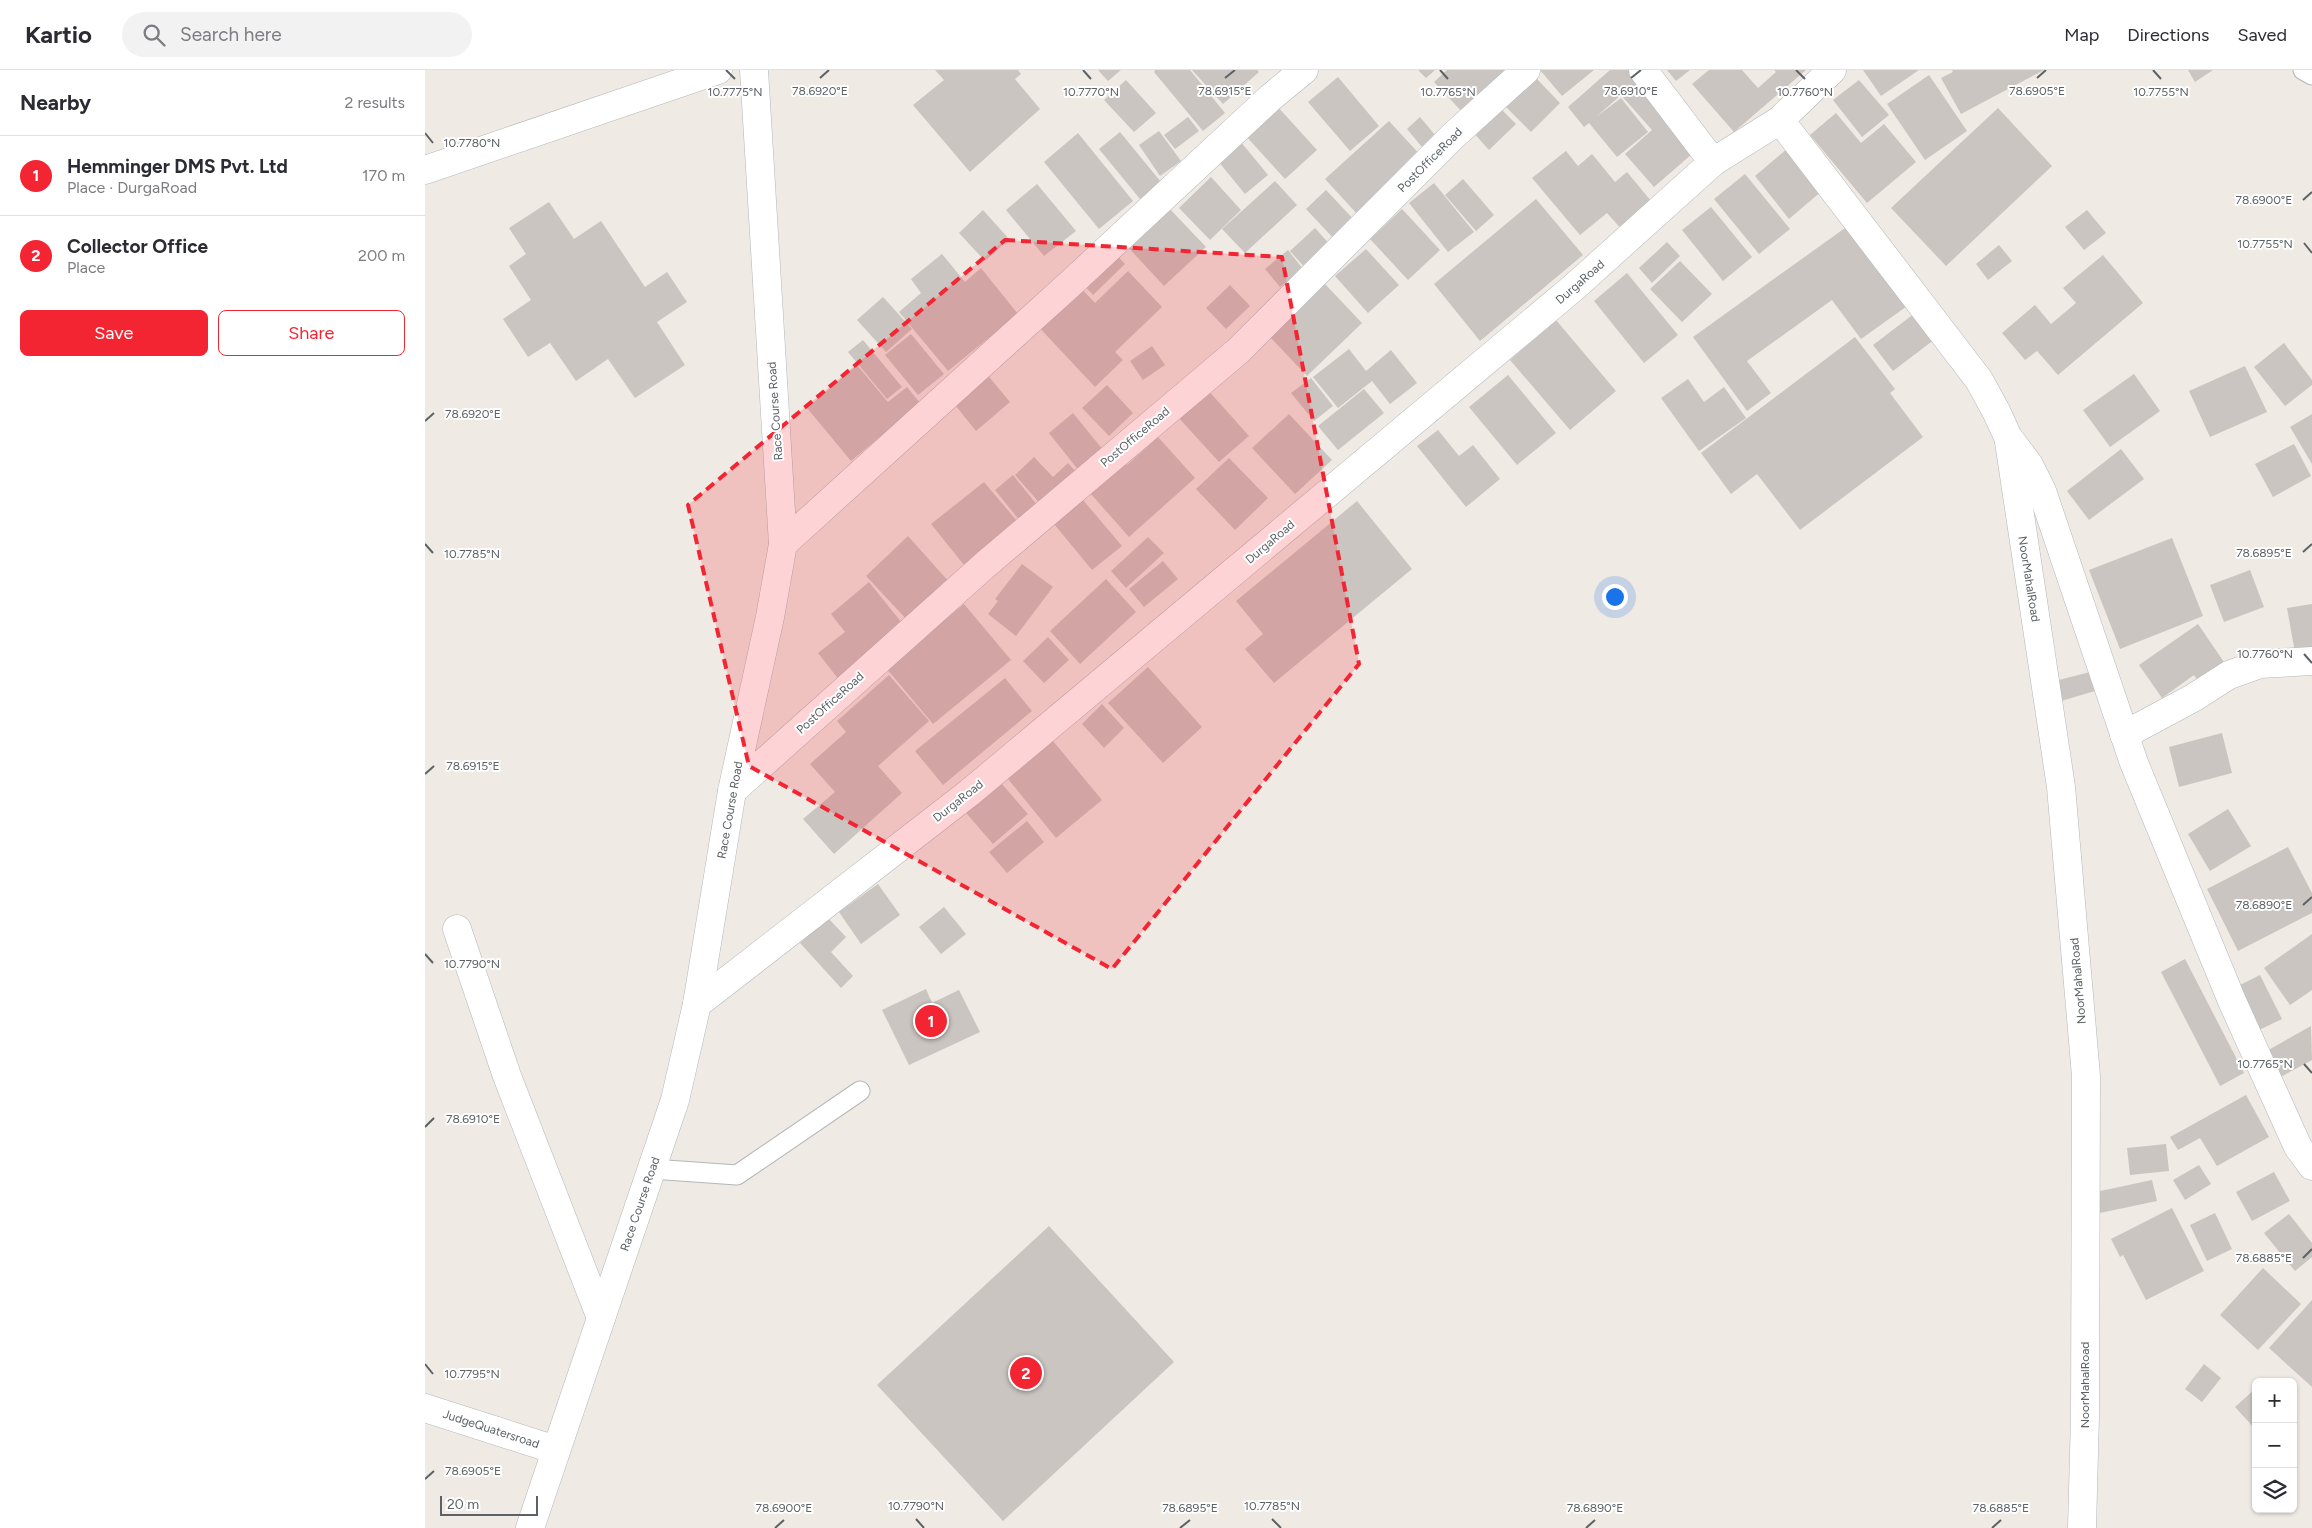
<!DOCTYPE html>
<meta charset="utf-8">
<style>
:root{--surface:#fff;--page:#f2f2f3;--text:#2b2b33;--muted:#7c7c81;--line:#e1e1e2;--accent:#f32533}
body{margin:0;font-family:Figtree,sans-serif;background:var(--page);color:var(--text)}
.controls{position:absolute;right:15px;bottom:15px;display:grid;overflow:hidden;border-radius:8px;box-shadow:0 1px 4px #0004}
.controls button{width:45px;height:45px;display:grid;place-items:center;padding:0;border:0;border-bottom:1px solid var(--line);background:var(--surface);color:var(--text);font:25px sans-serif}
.scale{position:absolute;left:15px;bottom:12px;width:98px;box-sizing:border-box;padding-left:5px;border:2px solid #5b6165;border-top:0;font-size:14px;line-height:18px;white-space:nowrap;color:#5b6165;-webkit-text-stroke:4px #fff;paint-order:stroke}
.you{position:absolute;left:1189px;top:526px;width:18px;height:18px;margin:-12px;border:4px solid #fff;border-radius:50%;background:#1a73e8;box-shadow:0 0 0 8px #1a73e833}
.badge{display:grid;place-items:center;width:32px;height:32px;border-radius:50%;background:var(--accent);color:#fff;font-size:16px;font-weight:700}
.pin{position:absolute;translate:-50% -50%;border:2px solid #fff;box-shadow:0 1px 5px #0006}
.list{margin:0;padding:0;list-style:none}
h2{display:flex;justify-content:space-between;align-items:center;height:65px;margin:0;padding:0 20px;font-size:21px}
h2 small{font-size:16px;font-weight:400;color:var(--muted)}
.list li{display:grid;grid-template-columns:32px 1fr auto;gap:15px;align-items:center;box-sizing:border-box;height:80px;padding:0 20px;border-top:1px solid var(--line)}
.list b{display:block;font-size:19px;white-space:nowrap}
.list p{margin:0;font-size:16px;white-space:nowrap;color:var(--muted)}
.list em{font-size:16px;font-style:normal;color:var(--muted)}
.actions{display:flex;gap:10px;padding:15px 20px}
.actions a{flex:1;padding:11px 0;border:1px solid var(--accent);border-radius:8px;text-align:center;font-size:18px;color:var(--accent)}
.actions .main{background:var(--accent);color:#fff}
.icon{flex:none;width:28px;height:28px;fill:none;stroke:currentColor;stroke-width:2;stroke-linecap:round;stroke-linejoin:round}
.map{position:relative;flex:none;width:1887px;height:1458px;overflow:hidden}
header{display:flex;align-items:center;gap:30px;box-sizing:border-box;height:70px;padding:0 25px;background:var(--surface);border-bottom:1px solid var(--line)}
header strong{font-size:24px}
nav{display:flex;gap:28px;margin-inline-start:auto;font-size:18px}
.search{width:350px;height:45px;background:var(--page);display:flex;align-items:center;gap:12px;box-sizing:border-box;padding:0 18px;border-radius:28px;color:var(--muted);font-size:19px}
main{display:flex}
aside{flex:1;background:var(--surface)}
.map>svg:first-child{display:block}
.building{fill:#cac5c0}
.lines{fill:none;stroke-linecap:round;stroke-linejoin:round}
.lane-casing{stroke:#b4b7bb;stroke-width:21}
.street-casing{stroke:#b4b7bb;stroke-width:29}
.secondary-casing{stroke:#b2b8bc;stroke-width:29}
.lane{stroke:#fff;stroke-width:19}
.street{stroke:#fff;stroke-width:28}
.secondary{stroke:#fff;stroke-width:28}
.marked{fill:#f32533;fill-opacity:0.2;stroke:#f32533;stroke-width:4;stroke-dasharray:10 6;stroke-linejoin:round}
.ticks{fill:none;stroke:#5b6165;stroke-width:2}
.labels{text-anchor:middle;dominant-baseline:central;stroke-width:4;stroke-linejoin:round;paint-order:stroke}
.street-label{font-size:12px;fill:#5b6165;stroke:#fff}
.ticks-label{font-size:12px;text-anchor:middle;fill:#5b6165;stroke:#fff;stroke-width:4;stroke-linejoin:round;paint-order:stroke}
</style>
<header>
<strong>Kartio</strong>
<div class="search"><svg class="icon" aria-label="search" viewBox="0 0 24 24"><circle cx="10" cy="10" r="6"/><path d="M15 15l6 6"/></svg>Search here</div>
<nav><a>Map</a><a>Directions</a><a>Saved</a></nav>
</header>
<main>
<aside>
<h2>Nearby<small>2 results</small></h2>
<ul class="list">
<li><span class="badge">1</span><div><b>Hemminger DMS Pvt. Ltd</b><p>Place · DurgaRoad</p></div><em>170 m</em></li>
<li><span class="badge">2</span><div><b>Collector Office</b><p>Place</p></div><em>200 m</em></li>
</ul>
<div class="actions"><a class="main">Save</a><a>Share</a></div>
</aside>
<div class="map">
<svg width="1887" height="1458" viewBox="0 0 1887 1458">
<rect width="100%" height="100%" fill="#efeae3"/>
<g class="building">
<polygon points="510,0 593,0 596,4 590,9 615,39 545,102 488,35 519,10"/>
<polygon points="673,0 696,0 683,11"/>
<polygon points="730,0 765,0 800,43 778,61 729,2"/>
<polygon points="767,0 832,0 834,2 798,34"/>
<polygon points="993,0 1010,0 1001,8"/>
<polygon points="1022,0 1091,0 1042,47 1009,12"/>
<polygon points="1115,0 1169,0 1137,26"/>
<polygon points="1185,0 1208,0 1275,77 1229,117 1200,84 1227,60 1196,25 1171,47 1196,28 1223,62 1192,87 1164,53 1159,57 1143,37"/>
<polygon points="1242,0 1265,0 1251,11"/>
<polygon points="1284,0 1317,0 1333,18 1351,2 1349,0 1381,0 1309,62 1267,14"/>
<polygon points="1438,0 1494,0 1456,26"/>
<polygon points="1527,0 1619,0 1536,44 1516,8 1528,2"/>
<polygon points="1763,0 1788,0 1770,12"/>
<polygon points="1504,5 1542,61 1500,90 1462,34"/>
<polygon points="1109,6 1135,33 1106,62 1079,35"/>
<polygon points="913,7 954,56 925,81 883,32"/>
<polygon points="701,10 731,43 709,62 679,30"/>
<polygon points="1434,10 1464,45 1437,67 1408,30"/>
<polygon points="1072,35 1091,54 1064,80 1046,60"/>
<polygon points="852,36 892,80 860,109 820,65"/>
<polygon points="1573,38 1627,96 1521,196 1466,138"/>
<polygon points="1411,43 1436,73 1459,54 1491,92 1442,133 1385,65"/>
<polygon points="763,47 774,61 750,79 739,65"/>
<polygon points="995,47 1015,71 1002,83 982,59"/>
<polygon points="964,51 998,88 934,146 900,109"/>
<polygon points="734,61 756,91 735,106 714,75"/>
<polygon points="695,62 736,112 715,129 674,79"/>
<polygon points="653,63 708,131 674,159 619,92"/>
<polygon points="811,66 843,105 820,124 788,85"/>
<polygon points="1363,78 1398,120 1364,149 1330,106"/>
<polygon points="1141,81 1153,96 1167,84 1190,112 1202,102 1231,137 1200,163 1182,143 1155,165 1107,108"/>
<polygon points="1320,104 1365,159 1334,184 1289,129"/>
<polygon points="786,107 816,140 785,170 754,138"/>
<polygon points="1038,109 1069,145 1051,161 1020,125"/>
<polygon points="850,111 872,135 820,183 797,159"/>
<polygon points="1009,113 1049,162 1023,182 984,133"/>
<polygon points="612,114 651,161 619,186 581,140"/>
<polygon points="901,120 931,152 911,171 881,139"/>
<polygon points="1111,129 1158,185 1055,271 1009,214"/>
<polygon points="124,132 149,169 176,151 220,217 242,202 262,232 232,252 260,295 210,328 183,289 151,311 125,273 103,287 78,249 106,230 84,196 101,184 84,158"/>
<polygon points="742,136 781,177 739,216 701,175"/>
<polygon points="1286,137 1327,187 1298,211 1257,160"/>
<polygon points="977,139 1015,180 983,210 945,169"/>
<polygon points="558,140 584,169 560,191 534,163"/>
<polygon points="1662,140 1681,163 1659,180 1640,157"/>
<polygon points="1427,153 1485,234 1436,269 1407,230 1322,291 1346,323 1322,341 1268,267"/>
<polygon points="890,158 907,177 882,200 865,181"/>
<polygon points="1242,172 1255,186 1227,213 1214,198"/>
<polygon points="1574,175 1587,191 1563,210 1551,194"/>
<polygon points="686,179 700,194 668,225 654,210"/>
<polygon points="941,179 974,215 943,243 910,206"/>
<polygon points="863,180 878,199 855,217 840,199"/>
<polygon points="517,184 540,212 556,198 593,244 523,301 474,242 496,223 486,209"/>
<polygon points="1678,185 1718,233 1633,305 1612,281 1600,290 1577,263 1610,235 1626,254 1651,233 1638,218"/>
<polygon points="1255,191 1287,224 1257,252 1225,219"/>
<polygon points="703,201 737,237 690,282 698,290 670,317 610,253 652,214 670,233"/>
<polygon points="1202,203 1253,265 1219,293 1169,231"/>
<polygon points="899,213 937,253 882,306 844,266"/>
<polygon points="805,215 825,236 801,259 781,238"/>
<polygon points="458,227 487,259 461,282 432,250"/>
<polygon points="1490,243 1510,269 1468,301 1448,275"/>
<polygon points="1131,250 1191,321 1145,360 1085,290"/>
<polygon points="486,264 519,304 493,325 460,285"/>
<polygon points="1430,267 1470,319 1465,323 1498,367 1375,460 1332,404 1306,424 1276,383"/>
<polygon points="438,270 477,317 462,329 423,282"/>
<polygon points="1859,273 1887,310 1887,315 1860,336 1829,297"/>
<polygon points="727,276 740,295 718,310 705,291"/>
<polygon points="924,279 941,301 966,280 992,313 965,334 947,311 913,338 888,307"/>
<polygon points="432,295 463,332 482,317 495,333 426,391 382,338"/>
<polygon points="1820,296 1842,342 1785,367 1764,321"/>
<polygon points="560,302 585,332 551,361 526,330"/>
<polygon points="1709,304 1735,341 1685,377 1658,340"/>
<polygon points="1083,305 1131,363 1092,395 1044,337"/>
<polygon points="886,308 908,336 889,351 866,323"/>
<polygon points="1263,309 1279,332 1299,317 1321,348 1274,381 1236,328"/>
<polygon points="682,315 708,343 684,366 657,338"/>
<polygon points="782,319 824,366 794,392 752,346"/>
<polygon points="939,319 959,343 913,380 893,356"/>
<polygon points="648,343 679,381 654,401 624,363"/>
<polygon points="864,344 907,390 870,424 827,378"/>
<polygon points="1887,344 1887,394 1865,357"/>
<polygon points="1013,360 1034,386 1048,375 1075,409 1041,437 992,376"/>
<polygon points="733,367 770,408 704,467 658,415 692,384 702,395"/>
<polygon points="1869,374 1886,406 1848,427 1830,394"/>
<polygon points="1696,379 1719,409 1664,450 1642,421"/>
<polygon points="609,387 628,407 643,393 654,405 618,437 590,405"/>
<polygon points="804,388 843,428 810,460 771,419"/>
<polygon points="588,405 613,436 595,451 570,420"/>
<polygon points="559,412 592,451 539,495 506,454"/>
<polygon points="658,430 697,476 667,500 629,454"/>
<polygon points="932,431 987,499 849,613 820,579 838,564 811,531"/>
<polygon points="483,466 525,513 484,552 441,506"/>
<polygon points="723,467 739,483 701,518 686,501"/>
<polygon points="1747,468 1778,546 1695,579 1664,500"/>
<polygon points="738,491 753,509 719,537 704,519"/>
<polygon points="597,494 628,517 591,566 563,544 573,531 570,529"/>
<polygon points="1825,500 1839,537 1799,552 1785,515"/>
<polygon points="681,509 711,542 655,594 625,561"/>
<polygon points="444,512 481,558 415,611 393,583 420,562 406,544"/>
<polygon points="539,534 586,590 508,654 461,598"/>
<polygon points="1887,534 1887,586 1871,588 1862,538"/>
<polygon points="1773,554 1803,598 1776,616 1769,605 1737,628 1714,595"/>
<polygon points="623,567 644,590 619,613 598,591"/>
<polygon points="723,597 777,657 738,693 683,633"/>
<polygon points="1665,602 1670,621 1636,631 1630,611"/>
<polygon points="464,605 504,651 453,696 477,723 409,784 378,749 410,722 385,694 421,662 412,651"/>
<polygon points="580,608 607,641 518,715 490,681"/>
<polygon points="677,634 699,658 679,678 657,654"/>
<polygon points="1797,663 1807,703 1754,717 1744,677"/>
<polygon points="628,671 677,730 631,768 583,709"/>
<polygon points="570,706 603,744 568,774 535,736"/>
<polygon points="1803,739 1826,776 1785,801 1763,764"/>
<polygon points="602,751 619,772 582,803 564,782"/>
<polygon points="1863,777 1887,823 1887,843 1813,881 1782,819"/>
<polygon points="453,814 475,845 436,874 414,842"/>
<polygon points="519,837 541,864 516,884 494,857"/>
<polygon points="402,847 421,867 406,882 428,906 416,918 375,873"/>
<polygon points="1887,864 1887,920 1865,935 1839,898"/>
<polygon points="1760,889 1819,1003 1795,1016 1736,902"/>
<polygon points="1835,905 1857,949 1832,961 1811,917"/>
<polygon points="501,919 507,933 534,920 555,962 484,995 457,940"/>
<polygon points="1886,956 1887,990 1852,1009 1838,983"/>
<polygon points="1821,1025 1844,1067 1792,1096 1775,1068 1753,1080 1745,1067"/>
<polygon points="1741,1074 1744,1101 1705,1105 1702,1078"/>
<polygon points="1774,1095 1786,1114 1760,1130 1748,1110"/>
<polygon points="1849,1102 1865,1131 1827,1151 1811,1122"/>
<polygon points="1727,1110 1732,1131 1670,1144 1666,1123"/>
<polygon points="1747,1138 1779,1201 1721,1230 1698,1185 1695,1187 1686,1169"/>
<polygon points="1790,1143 1807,1179 1782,1191 1765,1155"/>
<polygon points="1864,1144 1887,1173 1887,1187 1870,1201 1839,1163"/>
<polygon points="624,1156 749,1292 578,1451 452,1315"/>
<polygon points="1838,1198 1876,1234 1833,1280 1795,1245"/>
<polygon points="1887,1230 1887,1317 1844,1278"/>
<polygon points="1779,1294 1796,1308 1777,1332 1760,1319"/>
<polygon points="1831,1318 1831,1360 1810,1337"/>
</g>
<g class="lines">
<defs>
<g id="lane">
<polyline points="1878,0 1887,5"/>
<polyline points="227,1099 312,1105 435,1021"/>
</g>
<g id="street">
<polyline points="1218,0 1288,92"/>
<polyline points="1355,50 1554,310 1571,341 1583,367 1604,395 1617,421 1709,693 1807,931 1873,1077 1887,1096"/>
<polyline points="0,100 293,0"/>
<polyline points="1584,372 1636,717 1661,1006 1660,1346 1657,1458"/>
<polyline points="358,474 645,214 845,28 879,0"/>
<polyline points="1699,665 1768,628 1804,605 1835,594 1887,591"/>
<polyline points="307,721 561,494 813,281 1028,66 1101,0"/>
<polyline points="32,859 82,1006 176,1248"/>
<polyline points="272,934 544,723 1148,218 1288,92 1355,50 1407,0"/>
<polyline points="0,1338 131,1380"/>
</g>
<polyline id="secondary" points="105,1458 250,1030 272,934 307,721 345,547 358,474 329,0"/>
</defs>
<use href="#lane" class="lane-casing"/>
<use href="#street" class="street-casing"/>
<use href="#secondary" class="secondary-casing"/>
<use href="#lane" class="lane"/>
<use href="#street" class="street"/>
<use href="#secondary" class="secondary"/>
</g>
<path class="marked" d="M580,170L857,187L934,594L687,899L324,696L263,435Z"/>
<path class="ticks" d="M301,0L310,9M658,0L666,9M1015,0L1023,9M1371,0L1380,9M1728,0L1736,9M395,8L404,0M800,8L810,0M1206,8L1216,0M1612,8L1621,0M0,63L8,73M1878,130L1887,122M1879,173L1887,183M0,351L9,343M0,474L8,483M1878,482L1887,474M1879,584L1887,593M0,704L9,696M1878,835L1887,827M0,884L8,893M1879,994L1887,1003M0,1057L9,1048M1878,1188L1887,1179M0,1294L8,1304M0,1409L9,1401M491,1449L499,1458M847,1449L856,1458M350,1458L359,1450M755,1458L765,1450M1161,1458L1170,1450M1567,1458L1576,1450"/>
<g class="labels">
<g class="street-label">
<text transform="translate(1005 90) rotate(-45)">PostOfficeRoad</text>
<text transform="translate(1155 212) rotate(-41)">DurgaRoad</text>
<text transform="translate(350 341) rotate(-94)">Race Course Road</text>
<text transform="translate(710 367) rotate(-40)">PostOfficeRoad</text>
<text transform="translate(845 472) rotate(-40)">DurgaRoad</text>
<text transform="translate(1604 509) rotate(81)">NoorMahalRoad</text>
<text transform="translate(405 633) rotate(-42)">PostOfficeRoad</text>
<text transform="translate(533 731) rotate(-38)">DurgaRoad</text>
<text transform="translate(305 740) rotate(-80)">Race Course Road</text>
<text transform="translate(1653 911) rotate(-95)">NoorMahalRoad</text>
<text transform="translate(215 1134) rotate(-71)">Race Course Road</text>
<text transform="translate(1660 1315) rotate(-90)">NoorMahalRoad</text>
<text transform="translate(66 1359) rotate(18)">JudgeQuatersroad</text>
</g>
</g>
<g class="ticks-label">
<text x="395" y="25">78.6920°E</text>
<text x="800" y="25">78.6915°E</text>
<text x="1206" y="25">78.6910°E</text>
<text x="1612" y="25">78.6905°E</text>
<text x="310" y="26">10.7775°N</text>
<text x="666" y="26">10.7770°N</text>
<text x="1023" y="26">10.7765°N</text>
<text x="1380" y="26">10.7760°N</text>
<text x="1736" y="26">10.7755°N</text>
<text x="47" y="77">10.7780°N</text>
<text x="1839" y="134">78.6900°E</text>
<text x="1840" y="178">10.7755°N</text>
<text x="48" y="348">78.6920°E</text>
<text x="1839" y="487">78.6895°E</text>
<text x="47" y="488">10.7785°N</text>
<text x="1840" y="588">10.7760°N</text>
<text x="48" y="700">78.6915°E</text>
<text x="1839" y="839">78.6890°E</text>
<text x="47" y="898">10.7790°N</text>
<text x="1840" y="998">10.7765°N</text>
<text x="48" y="1053">78.6910°E</text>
<text x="1839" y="1192">78.6885°E</text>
<text x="47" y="1308">10.7795°N</text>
<text x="48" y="1405">78.6905°E</text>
<text x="491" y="1440">10.7790°N</text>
<text x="847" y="1440">10.7785°N</text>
<text x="359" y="1442">78.6900°E</text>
<text x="765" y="1442">78.6895°E</text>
<text x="1170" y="1442">78.6890°E</text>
<text x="1576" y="1442">78.6885°E</text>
</g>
</svg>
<div class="controls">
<button>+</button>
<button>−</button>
<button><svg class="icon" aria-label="layers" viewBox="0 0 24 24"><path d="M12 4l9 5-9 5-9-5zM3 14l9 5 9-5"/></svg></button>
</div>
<div class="scale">20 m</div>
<div class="you"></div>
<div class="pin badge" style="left:506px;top:951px">1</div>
<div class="pin badge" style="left:601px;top:1303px">2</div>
</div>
</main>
